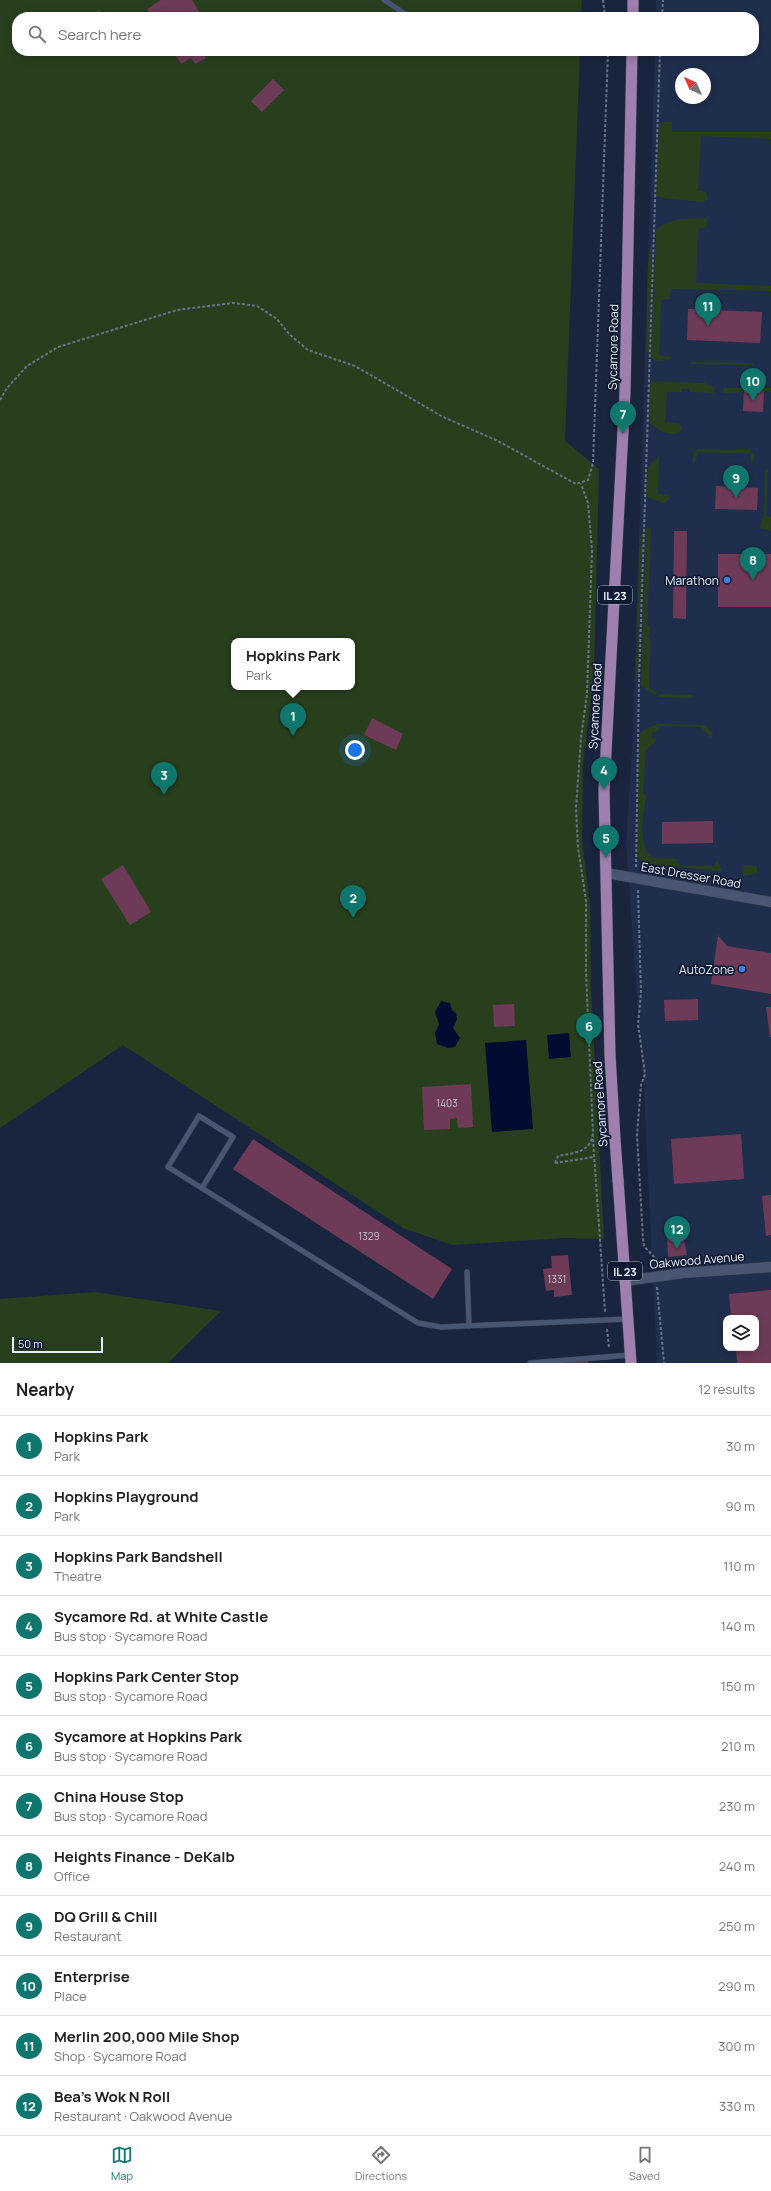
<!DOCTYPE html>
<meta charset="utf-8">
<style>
:root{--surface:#fff;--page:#f2f2f2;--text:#202124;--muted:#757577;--line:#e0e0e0;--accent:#0f766e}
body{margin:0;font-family:Manrope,sans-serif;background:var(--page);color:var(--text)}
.controls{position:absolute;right:12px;bottom:12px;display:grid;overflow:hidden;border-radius:8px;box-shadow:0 2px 10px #0003}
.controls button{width:36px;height:36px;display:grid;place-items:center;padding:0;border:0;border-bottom:1px solid var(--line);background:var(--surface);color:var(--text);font:20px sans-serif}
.compass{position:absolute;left:675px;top:68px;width:36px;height:36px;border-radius:50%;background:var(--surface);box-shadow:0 2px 10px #0003;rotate:315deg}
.scale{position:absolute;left:12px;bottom:10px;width:91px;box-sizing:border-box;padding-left:4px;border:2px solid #e8effc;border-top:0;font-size:11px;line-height:14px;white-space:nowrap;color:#e8effc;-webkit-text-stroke:3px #101b33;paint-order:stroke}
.you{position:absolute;left:355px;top:750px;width:14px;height:14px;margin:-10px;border:3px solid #fff;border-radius:50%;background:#1a73e8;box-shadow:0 0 0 6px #1a73e833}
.badge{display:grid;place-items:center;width:26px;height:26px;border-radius:50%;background:var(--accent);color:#fff;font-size:13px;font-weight:700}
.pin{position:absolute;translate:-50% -33px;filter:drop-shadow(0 1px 2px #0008)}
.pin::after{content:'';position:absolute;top:21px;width:14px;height:12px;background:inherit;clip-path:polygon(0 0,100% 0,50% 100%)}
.popup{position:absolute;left:231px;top:638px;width:124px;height:52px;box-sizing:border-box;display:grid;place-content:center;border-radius:8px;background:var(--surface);filter:drop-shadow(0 1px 3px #0005);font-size:13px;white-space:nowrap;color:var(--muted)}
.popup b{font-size:15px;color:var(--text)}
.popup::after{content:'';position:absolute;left:50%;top:100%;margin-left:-8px;border:8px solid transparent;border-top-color:var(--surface)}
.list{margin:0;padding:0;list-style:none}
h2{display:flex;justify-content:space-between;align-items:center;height:52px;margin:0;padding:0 16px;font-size:17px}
h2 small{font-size:13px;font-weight:400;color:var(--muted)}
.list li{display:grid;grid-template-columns:26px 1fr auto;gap:12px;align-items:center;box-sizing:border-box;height:60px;padding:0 16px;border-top:1px solid var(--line)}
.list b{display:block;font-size:15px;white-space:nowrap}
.list p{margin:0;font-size:13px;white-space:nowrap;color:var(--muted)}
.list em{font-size:13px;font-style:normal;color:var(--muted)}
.icon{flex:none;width:22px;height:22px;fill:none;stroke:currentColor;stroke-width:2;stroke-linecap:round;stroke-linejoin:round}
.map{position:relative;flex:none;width:771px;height:1363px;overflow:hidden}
.search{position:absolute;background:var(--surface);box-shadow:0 2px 10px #0003;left:12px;right:12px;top:12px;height:44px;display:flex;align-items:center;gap:10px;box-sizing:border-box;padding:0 14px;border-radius:16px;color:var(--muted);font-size:15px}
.sheet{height:772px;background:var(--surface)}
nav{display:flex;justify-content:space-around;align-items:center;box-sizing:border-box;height:56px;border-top:1px solid var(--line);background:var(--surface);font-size:11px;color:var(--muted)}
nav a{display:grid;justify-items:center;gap:2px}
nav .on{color:var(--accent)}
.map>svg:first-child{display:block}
.built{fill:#202e4d;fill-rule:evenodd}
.green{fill:#283f1e;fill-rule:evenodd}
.water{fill:#000b32}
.building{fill:#6d3b58}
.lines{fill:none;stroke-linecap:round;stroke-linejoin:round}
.service-casing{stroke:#373f54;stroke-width:6}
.minor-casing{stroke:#373f54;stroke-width:11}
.primary-casing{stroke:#373f54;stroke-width:12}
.path{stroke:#687387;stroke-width:2;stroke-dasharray:3 2;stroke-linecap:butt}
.service{stroke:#485672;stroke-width:5}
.minor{stroke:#485672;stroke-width:10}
.primary{stroke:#9e7fad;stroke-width:11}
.primary-bridge-casing{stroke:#373f54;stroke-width:12;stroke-linecap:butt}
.primary-bridge{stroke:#9e7fad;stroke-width:11}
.shop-dot{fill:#3f7fe0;stroke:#101b33;stroke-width:1.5}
.labels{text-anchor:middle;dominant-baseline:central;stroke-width:3.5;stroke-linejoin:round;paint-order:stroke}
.number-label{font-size:10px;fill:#c9c2d3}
.shield{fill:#101b33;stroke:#a7afc0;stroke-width:1}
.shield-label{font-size:11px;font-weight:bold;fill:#e8effc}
.street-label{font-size:12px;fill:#e8effc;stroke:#101b33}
.poi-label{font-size:12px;fill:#e8effc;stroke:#101b33;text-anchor:end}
</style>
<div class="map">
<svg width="771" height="1363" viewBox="0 0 771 1363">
<rect width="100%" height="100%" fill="#19253e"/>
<path class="built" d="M656,0H771V1363H657L644,1092L626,843L632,751L655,51H754V17H656ZM681,74H705V98H681ZM726,1318H756V1348H726Z"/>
<g class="green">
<path d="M0,0H582L581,17H17V51H580L565,441L599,469L594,673L583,765L582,840L590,904L591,986L604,1239L565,1238L452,1245L403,1228L123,1045L0,1128ZM234,641H352V687H234Z"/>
<polygon points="663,122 672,122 672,132 771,132 771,139 701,136 698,190 706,192 708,199 703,202 663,198 656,196 659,126"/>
<path d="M705,218L707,220V227L698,229L696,283L771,286V291L671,289L670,299L661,300L659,355L671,357L668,360L655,361L651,357L656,230C671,217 686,219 705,218Z"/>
<polygon points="652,239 652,252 649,355 646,351 648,263"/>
<polygon points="691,362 752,363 754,365 691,364"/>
<path d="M654,381L705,383L715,388L714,393L690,392L689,389H681V392H667L665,422L678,423L682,427L681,431C670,439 657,429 649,422L650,384Z"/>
<polygon points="724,388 771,388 771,392 744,389 743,392 723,393"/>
<polygon points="698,449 750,450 754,455 753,463 751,463 750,454 697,452 696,461 693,463 693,453"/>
<polygon points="659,455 658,494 667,495 670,498 664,503 646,497 648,467"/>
<polygon points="768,469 766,516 771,517 771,531 760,528 764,513 765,470"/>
<polygon points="648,528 651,529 647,626 650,627 650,634 647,636 650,637 649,688 657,693 656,696 641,686 646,529"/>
<polygon points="643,531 643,543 638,681 636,677 636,656 638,656 637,604 639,603 639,599 638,599 639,546 642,546 641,542 639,542"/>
<polygon points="659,694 693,695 691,698 658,697"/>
<path d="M658,724L705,725L713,734L711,738L701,727L661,726L657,732H653L652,738H656V741L646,750L643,792L646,796C643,814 637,846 653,858L676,859L679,865L714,866L717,860L722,871L645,864L637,857L639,734L645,729Z"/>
<polygon points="744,865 757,866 757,873 747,876 743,875"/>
<polygon points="95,1292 221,1311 168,1363 0,1363 0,1299"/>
</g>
<g class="water">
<polygon points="441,1001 450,1003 452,1010 456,1013 457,1019 453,1028 460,1038 455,1047 448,1048 437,1044 435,1033 439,1024 435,1012"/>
<polygon points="569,1033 571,1057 549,1059 547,1035"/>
<polygon points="526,1040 533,1129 492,1132 485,1043"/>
</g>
<g class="building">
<polygon points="161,0 192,0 200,13 194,17 152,17 147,9"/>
<polygon points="99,10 105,17 91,17"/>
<polygon points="173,51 204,51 202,52 206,58 195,64 191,58 181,64"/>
<polygon points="273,79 284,90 262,112 251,101"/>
<polygon points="688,309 762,312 760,343 687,340"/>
<polygon points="744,390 764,391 763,412 743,411"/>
<polygon points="716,486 758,488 757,510 715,509"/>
<polygon points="674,531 687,531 686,619 673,618"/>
<rect x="718" y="554" width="53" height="53"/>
<polygon points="372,718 403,734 396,750 364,735"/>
<polygon points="713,821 713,843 662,844 662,822"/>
<polygon points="123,865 151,912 130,925 101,879"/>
<polygon points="718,935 727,946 771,953 771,994 711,984"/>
<polygon points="698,999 698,1020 665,1021 664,1000"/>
<polygon points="514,1004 515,1026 494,1027 493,1005"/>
<polygon points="766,1007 771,1007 771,1037 770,1037"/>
<polygon points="471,1084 473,1127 458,1128 457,1118 450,1119 450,1129 424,1130 422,1087"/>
<polygon points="741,1134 744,1179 674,1184 671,1139"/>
<polygon points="253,1139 452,1269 433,1299 233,1169"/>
<polygon points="771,1195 771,1235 766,1236 762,1196"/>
<polygon points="683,1234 687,1255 668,1257 667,1235"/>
<polygon points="568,1255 572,1295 554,1297 554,1290 546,1291 543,1269 552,1268 551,1256"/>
<polygon points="771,1290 771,1363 737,1363 736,1348 756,1348 756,1318 731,1318 729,1294"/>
<polygon points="588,1359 588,1363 560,1363"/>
</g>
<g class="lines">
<defs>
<g id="service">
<polyline points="384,0 410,17"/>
<polyline points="202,1188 233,1137 199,1116 168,1167 418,1323 441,1327 628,1319"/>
<polyline points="467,1272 469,1326"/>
<polyline points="530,1363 631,1355"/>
</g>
<g id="minor">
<polyline points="606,873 771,902"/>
<polyline points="625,1281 683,1273 771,1267"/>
</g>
<g id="primary">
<polyline points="633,17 633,0"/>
<polyline points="615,1139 610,1055 604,790 625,393 632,51"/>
<polyline points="618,1180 631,1363"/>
</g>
</defs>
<use href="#service" class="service-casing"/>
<use href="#minor" class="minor-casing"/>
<use href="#primary" class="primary-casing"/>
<g class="path">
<polyline points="603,0 605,17"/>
<polyline points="662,17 663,0"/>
<polyline points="0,400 7,388 27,366 58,347 177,310 233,303 257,306 277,319 289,334 308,350 355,366 443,417 496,440 576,484 588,480 593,463 608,51"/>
<polyline points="636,867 639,680 660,51"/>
<polyline points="638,890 641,993 638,1024 645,1074 641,1085 637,1135 643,1238 644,1246 657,1260 657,1266"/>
<polyline points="593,1139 605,1312"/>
<path d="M555,1163L558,1156C575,1153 591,1152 593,1133L586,972V901L578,847L576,808L581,738L587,694L592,550L588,503L581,484"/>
<polyline points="555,1163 594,1157"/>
<polyline points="657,1287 664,1363"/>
<polyline points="607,1329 609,1348"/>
</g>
<use href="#service" class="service"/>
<use href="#minor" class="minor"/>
<use href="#primary" class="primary"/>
<defs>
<polyline id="primary-bridge" points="615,1139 618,1180"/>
</defs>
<use href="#primary-bridge" class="primary-bridge-casing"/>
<use href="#primary-bridge" class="primary-bridge"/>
</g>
<g class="shop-dot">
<circle cx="727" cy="580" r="4"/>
<circle cx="742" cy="969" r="4"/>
</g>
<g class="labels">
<g class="number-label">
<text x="447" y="1103">1403</text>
<text x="369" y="1236">1329</text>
<text x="557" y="1279">1331</text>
</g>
<g class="shield">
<rect x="598" y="586" width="34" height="18" rx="3"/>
<rect x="608" y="1262" width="34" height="18" rx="3"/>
</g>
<g class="shield-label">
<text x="615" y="595">IL 23</text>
<text x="625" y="1271">IL 23</text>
</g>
<g class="street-label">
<text transform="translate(613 347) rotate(-89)">Sycamore Road</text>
<text transform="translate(595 706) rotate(-87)">Sycamore Road</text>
<text transform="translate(691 875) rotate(10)">East Dresser Road</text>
<text transform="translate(600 1104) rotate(-94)">Sycamore Road</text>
<text transform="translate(697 1260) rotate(-5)">Oakwood Avenue</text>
</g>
<g class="poi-label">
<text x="719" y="580">Marathon</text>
<text x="734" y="969">AutoZone</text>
</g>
</g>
</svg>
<div class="controls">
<button><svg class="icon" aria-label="layers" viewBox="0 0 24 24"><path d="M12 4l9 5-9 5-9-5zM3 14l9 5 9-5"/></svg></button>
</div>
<svg class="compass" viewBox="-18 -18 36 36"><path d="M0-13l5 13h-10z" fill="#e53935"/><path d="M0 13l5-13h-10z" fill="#757577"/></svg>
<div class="scale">50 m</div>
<div class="you"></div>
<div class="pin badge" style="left:293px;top:736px">1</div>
<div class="popup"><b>Hopkins Park</b>Park</div>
<div class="pin badge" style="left:353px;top:918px">2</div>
<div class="pin badge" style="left:164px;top:795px">3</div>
<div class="pin badge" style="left:604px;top:790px">4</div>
<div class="pin badge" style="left:606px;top:858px">5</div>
<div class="pin badge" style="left:589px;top:1046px">6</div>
<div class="pin badge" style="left:623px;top:434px">7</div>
<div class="pin badge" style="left:753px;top:580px">8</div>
<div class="pin badge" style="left:736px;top:498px">9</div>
<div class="pin badge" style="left:753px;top:401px">10</div>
<div class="pin badge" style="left:708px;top:326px">11</div>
<div class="pin badge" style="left:677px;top:1249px">12</div>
<div class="search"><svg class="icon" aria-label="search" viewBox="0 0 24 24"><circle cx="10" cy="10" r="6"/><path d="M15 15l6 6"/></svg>Search here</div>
</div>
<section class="sheet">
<h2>Nearby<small>12 results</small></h2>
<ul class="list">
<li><span class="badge">1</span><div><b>Hopkins Park</b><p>Park</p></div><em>30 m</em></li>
<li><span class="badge">2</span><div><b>Hopkins Playground</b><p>Park</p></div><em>90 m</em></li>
<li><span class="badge">3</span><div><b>Hopkins Park Bandshell</b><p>Theatre</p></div><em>110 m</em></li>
<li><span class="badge">4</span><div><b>Sycamore Rd. at White Castle</b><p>Bus stop · Sycamore Road</p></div><em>140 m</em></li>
<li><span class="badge">5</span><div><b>Hopkins Park Center Stop</b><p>Bus stop · Sycamore Road</p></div><em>150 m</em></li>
<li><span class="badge">6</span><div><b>Sycamore at Hopkins Park</b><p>Bus stop · Sycamore Road</p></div><em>210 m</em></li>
<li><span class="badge">7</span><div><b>China House Stop</b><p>Bus stop · Sycamore Road</p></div><em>230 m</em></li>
<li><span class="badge">8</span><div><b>Heights Finance - DeKalb</b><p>Office</p></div><em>240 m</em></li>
<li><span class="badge">9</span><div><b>DQ Grill &amp; Chill</b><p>Restaurant</p></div><em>250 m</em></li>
<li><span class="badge">10</span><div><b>Enterprise</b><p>Place</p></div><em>290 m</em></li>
<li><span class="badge">11</span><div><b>Merlin 200,000 Mile Shop</b><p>Shop · Sycamore Road</p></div><em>300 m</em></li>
<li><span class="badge">12</span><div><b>Bea's Wok N Roll</b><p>Restaurant · Oakwood Avenue</p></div><em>330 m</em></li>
</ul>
</section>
<nav>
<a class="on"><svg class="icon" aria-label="map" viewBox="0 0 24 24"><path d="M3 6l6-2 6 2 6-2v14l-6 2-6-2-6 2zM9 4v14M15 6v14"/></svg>Map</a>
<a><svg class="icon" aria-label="directions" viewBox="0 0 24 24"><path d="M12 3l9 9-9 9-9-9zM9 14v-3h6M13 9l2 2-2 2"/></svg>Directions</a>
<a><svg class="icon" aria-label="saved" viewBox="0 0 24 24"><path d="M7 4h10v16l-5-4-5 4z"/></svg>Saved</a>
</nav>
